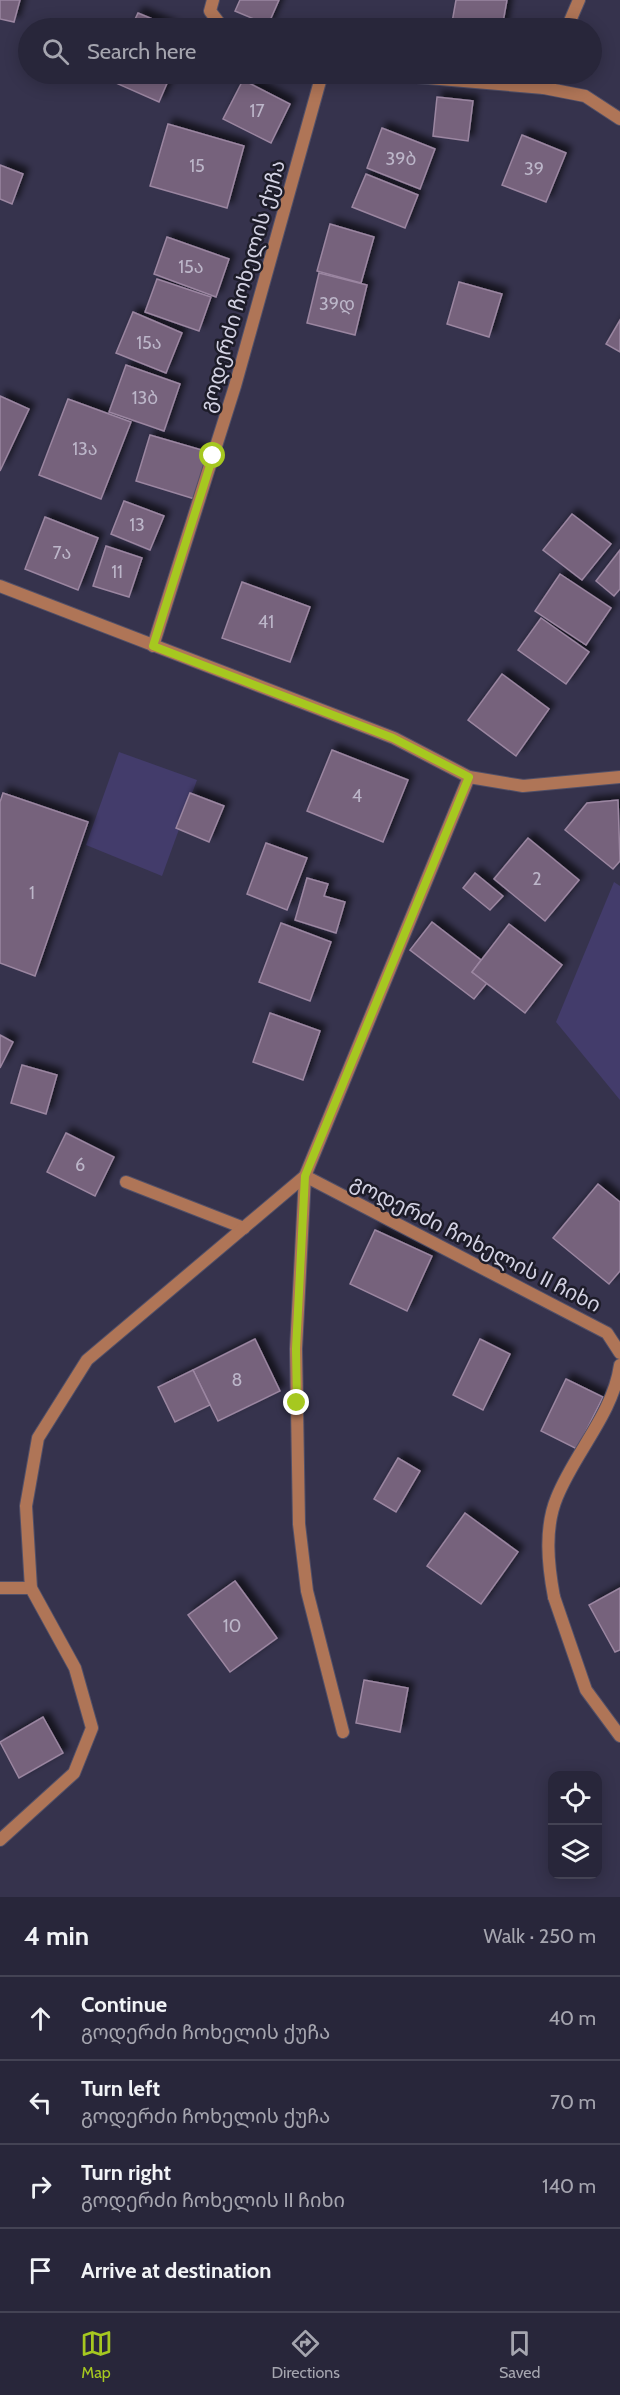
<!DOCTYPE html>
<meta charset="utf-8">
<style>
:root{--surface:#28263a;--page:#302e42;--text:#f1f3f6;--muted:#a5a5af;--line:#444354;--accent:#a6c820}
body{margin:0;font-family:Cabin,"Noto Sans Georgian",sans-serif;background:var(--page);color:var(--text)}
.controls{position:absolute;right:18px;bottom:18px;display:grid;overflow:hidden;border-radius:12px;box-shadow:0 3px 15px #0003}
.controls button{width:54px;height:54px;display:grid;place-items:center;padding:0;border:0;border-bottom:2px solid var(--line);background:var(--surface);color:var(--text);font:30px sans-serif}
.stop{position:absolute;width:18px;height:18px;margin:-14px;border:4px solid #a6c820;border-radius:50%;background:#fff}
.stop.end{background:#a6c820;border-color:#fff;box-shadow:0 2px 6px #0008}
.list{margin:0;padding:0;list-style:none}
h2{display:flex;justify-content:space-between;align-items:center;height:78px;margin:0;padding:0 24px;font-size:26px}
h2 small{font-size:20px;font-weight:400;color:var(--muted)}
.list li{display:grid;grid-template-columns:39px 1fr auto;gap:18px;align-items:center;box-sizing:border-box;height:84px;padding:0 24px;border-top:2px solid var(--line)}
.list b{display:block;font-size:22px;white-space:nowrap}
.list p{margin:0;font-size:20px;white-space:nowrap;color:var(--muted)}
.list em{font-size:20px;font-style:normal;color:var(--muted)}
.icon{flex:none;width:33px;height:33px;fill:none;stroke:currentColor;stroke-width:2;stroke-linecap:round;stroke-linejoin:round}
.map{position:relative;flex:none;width:620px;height:1897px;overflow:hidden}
.search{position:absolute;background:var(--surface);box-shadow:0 3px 15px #0003;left:18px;right:18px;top:18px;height:66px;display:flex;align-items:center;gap:15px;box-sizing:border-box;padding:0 21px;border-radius:33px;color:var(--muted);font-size:22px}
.sheet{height:414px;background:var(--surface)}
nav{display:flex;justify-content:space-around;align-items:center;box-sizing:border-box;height:84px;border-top:2px solid var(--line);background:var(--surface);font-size:16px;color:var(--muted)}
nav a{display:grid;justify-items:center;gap:3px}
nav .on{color:var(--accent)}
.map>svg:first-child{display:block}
.green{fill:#433c6b}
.building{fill:#76627c;stroke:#9b86a1;stroke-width:1.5;filter:url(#shadow)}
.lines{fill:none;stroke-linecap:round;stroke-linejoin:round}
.service-casing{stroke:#525068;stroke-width:14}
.minor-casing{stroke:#525068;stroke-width:14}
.service{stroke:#af7557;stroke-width:12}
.minor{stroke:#af7557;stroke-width:12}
.route{stroke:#a6c820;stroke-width:8}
.labels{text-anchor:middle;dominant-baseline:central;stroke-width:5;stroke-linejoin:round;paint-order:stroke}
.number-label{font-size:18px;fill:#bcb6c9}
.street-label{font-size:21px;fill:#d3d2e3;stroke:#1d1c29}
</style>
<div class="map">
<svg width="620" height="1897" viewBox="0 0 620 1897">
<defs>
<filter id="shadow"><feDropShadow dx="5.5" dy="-5.5" stdDeviation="3" flood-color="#0009"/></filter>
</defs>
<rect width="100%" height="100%" fill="#36334d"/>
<g class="green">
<polygon points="119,752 197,780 162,876 86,845"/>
<polygon points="614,882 620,886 620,1100 556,1022"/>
</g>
<g class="building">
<polygon points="0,0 20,0 14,22 0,19"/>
<polygon points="240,0 279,0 268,25 235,11"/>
<polygon points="456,0 507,0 502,28 451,28"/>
<polygon points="138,13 174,28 131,28"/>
<polygon points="112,74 171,74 159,102 109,80"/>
<polygon points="243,80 290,104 271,143 223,119"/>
<polygon points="437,97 473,101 468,141 433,136"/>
<polygon points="168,124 244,146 227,208 150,186"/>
<polygon points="382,128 435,149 420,189 367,168"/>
<polygon points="522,135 566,153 546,202 502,185"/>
<polygon points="0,165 23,174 12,204 0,199"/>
<polygon points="366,174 418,195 405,228 352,207"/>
<polygon points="330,224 374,237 361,283 317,271"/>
<polygon points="167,237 229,259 216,297 154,274"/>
<polygon points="319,273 367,285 355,335 307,323"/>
<polygon points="157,279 211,297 199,331 145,312"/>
<polygon points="459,282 502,294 489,337 447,324"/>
<polygon points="133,312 182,333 166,373 116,353"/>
<polygon points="620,320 620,352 606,344"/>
<polygon points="126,365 180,384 164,431 109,412"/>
<polygon points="0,396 29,409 0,471"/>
<polygon points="68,399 131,422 101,499 39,475"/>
<polygon points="150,435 212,453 198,500 136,481"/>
<polygon points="124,501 164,516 150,550 111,534"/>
<polygon points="572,514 611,544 582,580 543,550"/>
<polygon points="45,517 98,538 78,590 25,569"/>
<polygon points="106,546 142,558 129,597 93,586"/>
<polygon points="620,550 620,589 614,596 596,581"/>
<polygon points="560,574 611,608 586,645 535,611"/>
<polygon points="242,582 310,607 290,662 222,638"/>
<polygon points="541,618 589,652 566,684 518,650"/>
<polygon points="502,674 549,709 516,756 468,720"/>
<polygon points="332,750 408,780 383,842 307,811"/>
<polygon points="3,793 88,822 35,976 0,963 0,802"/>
<polygon points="190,793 224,806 209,842 176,828"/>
<polygon points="618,800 620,861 613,869 565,830 587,803"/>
<polygon points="528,838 579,880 545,921 494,879"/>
<polygon points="266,843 307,858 287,910 247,894"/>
<polygon points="475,873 503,896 490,910 463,888"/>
<polygon points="307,878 328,884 324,896 345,902 336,933 295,920"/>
<polygon points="432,922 481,960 472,972 487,983 474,999 410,950"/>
<polygon points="281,923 331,942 310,1001 259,982"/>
<polygon points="509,924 562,965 525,1013 472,972"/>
<polygon points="270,1013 320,1031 303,1080 253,1062"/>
<polygon points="0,1035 13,1042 0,1068"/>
<polygon points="22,1065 57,1075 46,1114 11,1103"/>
<polygon points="66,1133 114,1157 95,1196 47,1172"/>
<polygon points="598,1184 620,1202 620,1271 609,1284 553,1238"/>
<polygon points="375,1230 432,1256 407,1311 350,1284"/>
<polygon points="255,1339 280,1391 218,1421 193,1370"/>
<polygon points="480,1339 510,1354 483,1410 453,1395"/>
<polygon points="193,1370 210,1405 175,1422 158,1387"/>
<polygon points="566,1379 603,1397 577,1449 541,1431"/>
<polygon points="398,1458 420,1471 396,1512 374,1499"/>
<polygon points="465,1513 518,1552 481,1604 427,1566"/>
<polygon points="235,1581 277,1638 230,1672 188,1615"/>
<polygon points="620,1588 620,1650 615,1652 589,1605"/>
<polygon points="364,1680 408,1688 400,1732 356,1723"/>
<polygon points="43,1717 63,1753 19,1778 0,1742"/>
</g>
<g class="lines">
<defs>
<g id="service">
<polyline points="213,0 210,11 223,28"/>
<polyline points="544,88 585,96 620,119"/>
<polyline points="126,1182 244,1228"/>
<polyline points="554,1597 586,1690 620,1736"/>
</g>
<g id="minor">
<polyline points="567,28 579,0"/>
<polyline points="382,74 544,88 549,74"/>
<polyline points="0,586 394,738 469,777 523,786 620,777"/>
<polyline points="153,646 235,386 322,74"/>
<polyline points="0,1588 31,1588"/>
<path d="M554,1597C548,1565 544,1528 557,1497C575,1452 613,1414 620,1365"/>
<polyline points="343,1732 307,1591 299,1524 296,1349 305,1176 469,777"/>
<polyline points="0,1840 74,1773 92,1728 75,1668 31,1588 26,1506 38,1438 87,1360 305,1176 607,1333 620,1353"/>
</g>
</defs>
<use href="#service" class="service-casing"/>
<use href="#minor" class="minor-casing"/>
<use href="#service" class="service"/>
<use href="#minor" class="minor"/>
</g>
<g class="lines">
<polyline class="route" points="213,456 153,646 393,738 469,777 305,1176 296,1349 297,1403"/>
</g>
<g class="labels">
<g class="number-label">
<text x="257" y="111">17</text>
<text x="401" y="159">39ბ</text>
<text x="197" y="166">15</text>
<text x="534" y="169">39</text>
<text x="191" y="267">15ა</text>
<text x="337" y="304">39დ</text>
<text x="149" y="343">15ა</text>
<text x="145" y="398">13ბ</text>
<text x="85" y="449">13ა</text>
<text x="137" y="525">13</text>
<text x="62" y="553">7ა</text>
<text x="117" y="572">11</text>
<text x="266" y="622">41</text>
<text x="357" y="796">4</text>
<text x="537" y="879">2</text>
<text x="32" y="893">1</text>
<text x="80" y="1165">6</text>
<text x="237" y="1380">8</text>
<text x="232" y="1626">10</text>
</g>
<g class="street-label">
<text transform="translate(242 286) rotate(-74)">გოდერძი ჩოხელის ქუჩა</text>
<text transform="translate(476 1243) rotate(27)">გოდერძი ჩოხელის II ჩიხი</text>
</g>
</g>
</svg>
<div class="controls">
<button><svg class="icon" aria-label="locate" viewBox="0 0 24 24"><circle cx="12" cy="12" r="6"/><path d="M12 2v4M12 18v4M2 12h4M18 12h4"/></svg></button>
<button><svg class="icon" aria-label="layers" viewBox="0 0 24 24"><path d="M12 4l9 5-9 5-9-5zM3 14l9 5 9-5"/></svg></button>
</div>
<div class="stop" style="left:213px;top:456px"></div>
<div class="stop end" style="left:297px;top:1403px"></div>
<div class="search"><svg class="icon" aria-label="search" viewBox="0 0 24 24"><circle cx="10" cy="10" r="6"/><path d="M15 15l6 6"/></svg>Search here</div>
</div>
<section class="sheet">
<h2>4 min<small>Walk · 250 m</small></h2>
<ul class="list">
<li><svg class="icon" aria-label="ahead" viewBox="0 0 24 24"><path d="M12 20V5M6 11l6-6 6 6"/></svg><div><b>Continue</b><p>გოდერძი ჩოხელის ქუჩა</p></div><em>40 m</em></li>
<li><svg class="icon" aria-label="left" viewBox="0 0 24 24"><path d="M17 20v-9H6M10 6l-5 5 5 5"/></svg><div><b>Turn left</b><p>გოდერძი ჩოხელის ქუჩა</p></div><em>70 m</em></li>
<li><svg class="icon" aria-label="right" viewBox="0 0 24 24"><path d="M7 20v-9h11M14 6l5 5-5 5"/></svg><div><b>Turn right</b><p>გოდერძი ჩოხელის II ჩიხი</p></div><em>140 m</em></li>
<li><svg class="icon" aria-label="arrive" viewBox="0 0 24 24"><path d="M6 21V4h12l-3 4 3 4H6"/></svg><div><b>Arrive at destination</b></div></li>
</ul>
</section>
<nav>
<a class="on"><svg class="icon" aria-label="map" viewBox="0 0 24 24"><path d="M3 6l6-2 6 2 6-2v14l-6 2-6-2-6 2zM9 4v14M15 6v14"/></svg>Map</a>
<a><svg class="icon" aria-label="directions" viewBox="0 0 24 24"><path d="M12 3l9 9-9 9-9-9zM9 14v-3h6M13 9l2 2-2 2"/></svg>Directions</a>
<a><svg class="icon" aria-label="saved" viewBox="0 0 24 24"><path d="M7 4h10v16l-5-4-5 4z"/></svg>Saved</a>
</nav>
